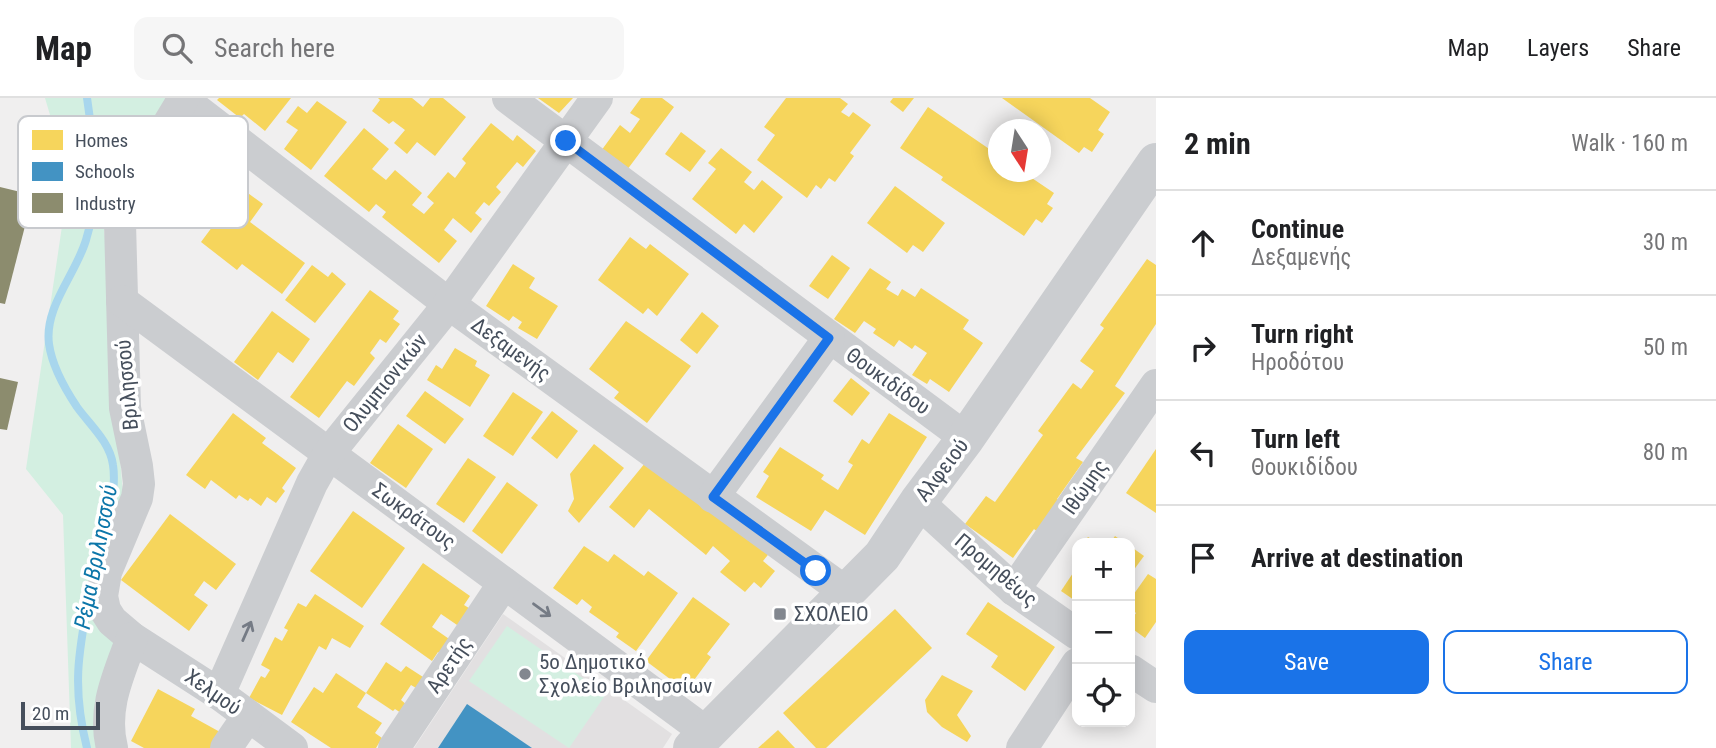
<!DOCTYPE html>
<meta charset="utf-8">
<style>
:root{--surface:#fff;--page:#f6f6f6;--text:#202124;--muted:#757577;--line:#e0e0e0;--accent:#1a73e8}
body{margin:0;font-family:"Roboto Condensed",sans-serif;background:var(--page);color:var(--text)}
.controls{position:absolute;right:21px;bottom:21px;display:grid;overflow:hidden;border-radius:14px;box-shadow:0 4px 18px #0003}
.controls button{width:63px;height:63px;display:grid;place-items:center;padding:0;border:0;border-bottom:2px solid var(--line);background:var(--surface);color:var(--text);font:35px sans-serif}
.compass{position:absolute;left:988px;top:21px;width:63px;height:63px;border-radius:50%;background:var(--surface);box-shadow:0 4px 18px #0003;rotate:168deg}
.scale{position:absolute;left:21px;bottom:18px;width:79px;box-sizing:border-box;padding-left:7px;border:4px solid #464f5c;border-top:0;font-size:19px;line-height:24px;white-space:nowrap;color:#464f5c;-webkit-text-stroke:5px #fff;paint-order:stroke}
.stop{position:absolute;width:21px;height:21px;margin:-16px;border:5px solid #1a73e8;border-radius:50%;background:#fff}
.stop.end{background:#1a73e8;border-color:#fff;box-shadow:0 2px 7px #0008}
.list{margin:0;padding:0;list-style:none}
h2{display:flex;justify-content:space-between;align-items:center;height:91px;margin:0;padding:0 28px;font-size:30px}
h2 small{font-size:23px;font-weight:400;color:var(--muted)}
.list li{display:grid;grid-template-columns:46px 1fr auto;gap:21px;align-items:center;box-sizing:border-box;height:105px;padding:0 28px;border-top:2px solid var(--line)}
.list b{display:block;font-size:26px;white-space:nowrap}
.list p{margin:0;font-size:23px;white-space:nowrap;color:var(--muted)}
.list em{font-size:23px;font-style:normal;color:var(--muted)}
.actions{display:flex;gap:14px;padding:21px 28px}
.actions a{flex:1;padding:16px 0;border:2px solid var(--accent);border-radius:14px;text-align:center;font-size:24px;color:var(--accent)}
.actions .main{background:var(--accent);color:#fff}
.icon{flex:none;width:38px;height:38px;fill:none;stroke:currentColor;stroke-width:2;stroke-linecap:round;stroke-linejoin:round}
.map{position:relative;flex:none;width:1156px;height:650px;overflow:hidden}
header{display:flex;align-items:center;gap:42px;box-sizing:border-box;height:98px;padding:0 35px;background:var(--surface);border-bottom:2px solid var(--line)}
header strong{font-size:33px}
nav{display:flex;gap:38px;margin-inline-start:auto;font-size:24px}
.search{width:490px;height:63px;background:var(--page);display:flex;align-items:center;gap:18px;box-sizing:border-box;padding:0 24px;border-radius:14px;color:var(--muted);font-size:26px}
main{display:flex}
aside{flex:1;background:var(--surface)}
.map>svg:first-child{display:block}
.education{fill:#e2e0e1}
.green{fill:#d3efe1}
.homes{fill:#f6d55c}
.schools{fill:#4393c3}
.industry{fill:#8c8c6e}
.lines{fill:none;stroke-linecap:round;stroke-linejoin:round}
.stream{stroke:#a8d6ed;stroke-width:8}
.minor{stroke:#cbcdd0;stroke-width:32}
.tertiary{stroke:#cbcdd0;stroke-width:38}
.oneway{stroke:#757b85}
.route{stroke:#1a73e8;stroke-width:9}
.poi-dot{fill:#82878f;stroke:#fff;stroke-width:2.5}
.labels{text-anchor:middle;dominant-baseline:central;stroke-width:7;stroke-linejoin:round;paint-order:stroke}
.street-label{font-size:21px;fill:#464f5c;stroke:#fff}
.poi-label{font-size:21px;fill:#464f5c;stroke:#fff;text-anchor:start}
.water-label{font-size:23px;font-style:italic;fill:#0c76a9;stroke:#fff}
.key{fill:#fff;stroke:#c8cace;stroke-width:2}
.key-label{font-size:19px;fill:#464f5c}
</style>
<header>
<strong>Map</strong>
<div class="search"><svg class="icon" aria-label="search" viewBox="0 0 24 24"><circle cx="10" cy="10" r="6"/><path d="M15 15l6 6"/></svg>Search here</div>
<nav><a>Map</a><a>Layers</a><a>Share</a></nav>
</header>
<main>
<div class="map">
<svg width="1156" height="650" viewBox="0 0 1156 650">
<rect width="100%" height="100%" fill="#f0efef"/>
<polygon class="education" points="503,516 672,636 663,650 414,650"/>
<g class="green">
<polygon points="45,0 169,0 124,79 104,133 115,201 118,338 123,395 100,474 120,534 104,650 71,650 63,417 26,371 69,81"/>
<polygon points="507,528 606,596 569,650 469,583"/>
</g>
<g class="homes">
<polygon points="219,0 291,0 265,33 244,16 240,20 217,2"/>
<polygon points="378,0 412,0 423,9 430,0 443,0 466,19 435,58 417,44 407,56 394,45 405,32 393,23 389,26 372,13 380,2"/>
<polygon points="538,0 573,0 559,15"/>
<polygon points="641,0 662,0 674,9 627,72 601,53 620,27 630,35 640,21 630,15"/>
<polygon points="786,0 840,0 848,6 841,14 849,19 853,14 871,27 850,55 854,58 835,84 829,80 821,91 816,87 807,100 757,62 775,37 764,29"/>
<polygon points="893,0 914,0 903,14 890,4"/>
<polygon points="1002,0 1090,0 1110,14 1098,32 1104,36 1092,54 1084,49 1079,55"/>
<polygon points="317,3 347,24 311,72 284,51 298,32 286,24 298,8 307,15"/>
<polygon points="928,9 998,57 998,74 1023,74 1054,95 1047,106 1053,110 1042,125 1036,121 1024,138 941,82 943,79 900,50"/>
<polygon points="491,25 513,43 517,37 536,53 523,69 517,64 496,89 501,94 489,108 484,104 475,115 482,121 471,135 453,120 444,132 457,143 439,165 382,119 386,114 376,106 369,114 324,78 364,30 389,51 372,71 386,82 395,72 422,95 412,107 424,116 434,105 427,99 448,74 455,80 466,65 462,61"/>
<polygon points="681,34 706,53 690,74 665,56"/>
<polygon points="721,50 752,74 744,84 754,92 762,82 783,99 754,135 744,126 736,136 692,101 716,71 708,65"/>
<polygon points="895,88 945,125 923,154 913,147 907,155 867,125"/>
<polygon points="241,90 263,106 250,124 305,165 282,196 242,166 237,172 201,144"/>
<polygon points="630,139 646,151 650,146 689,176 657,218 648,210 643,216 598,182"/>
<polygon points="832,157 850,170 828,201 809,188"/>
<polygon points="1147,161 1156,167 1156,226 1115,288 1125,295 1076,360 1083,364 1057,401 1063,405 1040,436 1034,431 1013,460 965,426 986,398 995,404 1043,337 1038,333 1073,285 1081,291 1094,273 1080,263 1104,230 1100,227"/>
<polygon points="513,166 535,180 529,190 558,208 537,241 518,230 522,224 513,218 509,223 486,208"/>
<polygon points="312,167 328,179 332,174 346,186 315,225 285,202"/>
<polygon points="870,170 891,184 886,191 898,198 902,191 915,199 921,190 969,222 963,231 983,245 949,294 930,281 927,286 912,277 927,255 915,247 912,251 899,242 894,249 873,235 876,231 864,223 855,235 834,221"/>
<polygon points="370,192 399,213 393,221 400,226 386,245 380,241 370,255 375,260 354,288 347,283 319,320 290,299"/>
<polygon points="272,213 310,241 293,265 278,254 258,282 234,264"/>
<polygon points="702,214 719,228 697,256 680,242"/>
<polygon points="626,223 691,268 647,325 614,300 619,294 589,271"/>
<polygon points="455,250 477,263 475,268 490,277 470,309 427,282 436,267 442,271"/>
<polygon points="851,280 870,295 852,318 833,303"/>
<polygon points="425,293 464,321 445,346 406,318"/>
<polygon points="513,294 543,314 513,358 483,338"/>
<polygon points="552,313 578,333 557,361 531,340"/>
<polygon points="233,315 266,340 262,345 296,370 282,390 285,393 276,405 267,399 261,408 250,400 248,403 239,397 236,401 211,382 205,391 186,377"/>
<polygon points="889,315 927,339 865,437 825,412 811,433 756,399 769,378 763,374 780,349 824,377 821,381 838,392 853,367 848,364 862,341 869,346"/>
<polygon points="398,326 433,351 406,390 370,365"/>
<polygon points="594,346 624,370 579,425 568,413 574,401 570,376"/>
<polygon points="1156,351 1156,415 1126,395"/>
<polygon points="650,359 775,448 763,463 775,473 761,490 754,484 745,494 720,474 730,463 713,448 706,457 649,411 634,430 609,409"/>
<polygon points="468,360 496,379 464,425 436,406"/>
<polygon points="507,384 538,407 502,456 472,433"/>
<polygon points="353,413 405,450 362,510 310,473"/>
<polygon points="170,416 236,466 216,492 204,483 194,497 208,507 189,533 121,482"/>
<polygon points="1115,438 1125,445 1110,445"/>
<polygon points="1088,439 1098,445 1083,445"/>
<polygon points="584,448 608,464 614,456 644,478 648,473 678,495 636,553 616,539 619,535 589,514 592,509 582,501 577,507 553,490"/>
<polygon points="1130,448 1144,458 1130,477"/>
<polygon points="423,465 470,498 464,507 472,512 460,529 441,516 432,529 452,543 443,557 438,554 432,563 380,526"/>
<polygon points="1077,469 1077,504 1061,493"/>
<polygon points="1148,476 1156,481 1156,524 1145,540 1130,529 1130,524 1136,515 1130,510 1130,498 1131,500"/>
<polygon points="315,496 364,528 350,550 332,540 326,552 319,548 282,617 249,600 261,578 265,580 270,572 261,567 275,539 282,543 288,532 284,530 298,505 306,509"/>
<polygon points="693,499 730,526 707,556 711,559 686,593 646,563"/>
<polygon points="988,504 1055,549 1025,593 991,569 998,558 966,536"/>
<polygon points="895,511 932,550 826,650 816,650 783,615"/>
<polygon points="386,564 401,574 406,568 423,579 416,590 411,587 401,602 407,607 401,615 395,611 393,613 366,595"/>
<polygon points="336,575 366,595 357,609 382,625 375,635 382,640 376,650 331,650 291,624 314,589 323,595"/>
<polygon points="942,577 973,593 957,617 971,638 967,644 942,629 927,614 925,602"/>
<polygon points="158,591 195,611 191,618 220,634 211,650 144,650 131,643"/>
<polygon points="778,632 795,650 758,650"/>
</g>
<polygon class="schools" points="467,606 532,650 438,650"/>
<g class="industry">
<polygon points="0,89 33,97 5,206 0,205"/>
<polygon points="0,280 18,284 7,332 0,331"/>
</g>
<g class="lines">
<g class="stream">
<path d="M87,0C94,48 101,95 86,142C76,176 44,209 49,246C52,268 65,291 77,309C90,327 110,344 113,367C117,393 107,425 100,451"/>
<path d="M87,650C72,591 78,556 89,498"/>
</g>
<g class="minor">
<polyline points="181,0 449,206 847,495"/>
<polyline points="184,0 128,93 120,125 125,310 137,368 139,386 137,400 106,474 102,498 105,512 112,523 132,540 219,596 292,650"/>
<polyline points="508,0 966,340"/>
<polyline points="122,203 706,634"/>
<polyline points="713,399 829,240"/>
<polyline points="918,404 1014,492 1077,536"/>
<polyline points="1014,492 1156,287"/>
<polyline points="1130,572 1156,589"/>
<polyline points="219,596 312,385 329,355 449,206 597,0"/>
<path d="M112,650C102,610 119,576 132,540"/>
<polyline points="226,650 248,618"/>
<polyline points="394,650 504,485"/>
<polyline points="1022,650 1077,566"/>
</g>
<polyline class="tertiary" points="692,650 882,458 918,404 966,340 1156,64"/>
</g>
<defs><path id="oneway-shaft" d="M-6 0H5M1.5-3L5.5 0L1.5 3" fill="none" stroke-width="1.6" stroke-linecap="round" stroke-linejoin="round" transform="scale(1.75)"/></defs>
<g class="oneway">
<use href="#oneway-shaft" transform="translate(542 512) rotate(36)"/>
<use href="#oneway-shaft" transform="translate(247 533) rotate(-66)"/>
</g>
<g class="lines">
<polyline class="route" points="566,43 829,240 713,399 816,473"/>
</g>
<g class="poi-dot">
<rect x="773" y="509" width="14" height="14" rx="3.5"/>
<circle cx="525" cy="576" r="7"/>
</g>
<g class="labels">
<g class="street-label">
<text transform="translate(511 251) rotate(36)">Δεξαμενής</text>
<text transform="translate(888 283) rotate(36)">Θουκιδίδου</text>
<text transform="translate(385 285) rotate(-51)">Ολυμπιονικών</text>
<text transform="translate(127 287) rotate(-95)">Βριλησσού</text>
<text transform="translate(942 372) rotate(-53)">Αλφειού</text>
<text transform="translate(1085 389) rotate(-55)">Ιθώμης</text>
<text transform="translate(414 418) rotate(36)">Σωκράτους</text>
<text transform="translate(996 472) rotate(40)">Προμηθέως</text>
<text transform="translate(449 567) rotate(-56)">Αρετής</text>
<text transform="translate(213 594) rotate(35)">Χελμού</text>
</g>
<g class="poi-label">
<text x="794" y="516">ΣΧΟΛΕΙΟ</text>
<text x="539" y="564">5ο Δημοτικό<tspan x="539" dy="24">Σχολείο Βριλησσίων</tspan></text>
</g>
<g class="water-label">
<text transform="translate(96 459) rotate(-79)">Ρέμα Βριλησσού</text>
</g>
</g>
<rect x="18" y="18" width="230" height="112" rx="10" class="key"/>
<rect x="32" y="32" width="31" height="20" fill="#f6d55c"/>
<rect x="32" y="64" width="31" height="19" fill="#4393c3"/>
<rect x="32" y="95" width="31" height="20" fill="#8c8c6e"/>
<g class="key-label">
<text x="75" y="49">Homes</text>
<text x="75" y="80">Schools</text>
<text x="75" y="112">Industry</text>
</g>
</svg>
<div class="controls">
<button>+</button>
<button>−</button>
<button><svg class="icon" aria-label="locate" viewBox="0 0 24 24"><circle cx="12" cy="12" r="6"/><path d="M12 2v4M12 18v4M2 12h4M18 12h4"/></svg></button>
</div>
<svg class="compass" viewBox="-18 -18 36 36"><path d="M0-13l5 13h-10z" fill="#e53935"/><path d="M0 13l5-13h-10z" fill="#757577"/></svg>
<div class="scale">20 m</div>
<div class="stop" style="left:816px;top:473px"></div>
<div class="stop end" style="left:566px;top:43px"></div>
</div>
<aside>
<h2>2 min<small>Walk · 160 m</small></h2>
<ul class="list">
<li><svg class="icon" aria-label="ahead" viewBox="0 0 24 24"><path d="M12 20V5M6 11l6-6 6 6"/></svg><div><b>Continue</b><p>Δεξαμενής</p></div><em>30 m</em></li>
<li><svg class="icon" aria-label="right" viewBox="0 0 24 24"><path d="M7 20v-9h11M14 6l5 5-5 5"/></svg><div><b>Turn right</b><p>Ηροδότου</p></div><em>50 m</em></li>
<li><svg class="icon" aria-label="left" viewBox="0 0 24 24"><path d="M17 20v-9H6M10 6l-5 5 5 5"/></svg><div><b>Turn left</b><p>Θουκιδίδου</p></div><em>80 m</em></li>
<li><svg class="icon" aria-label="arrive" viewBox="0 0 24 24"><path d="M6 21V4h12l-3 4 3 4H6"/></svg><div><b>Arrive at destination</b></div></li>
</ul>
<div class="actions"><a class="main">Save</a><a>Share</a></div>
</aside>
</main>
